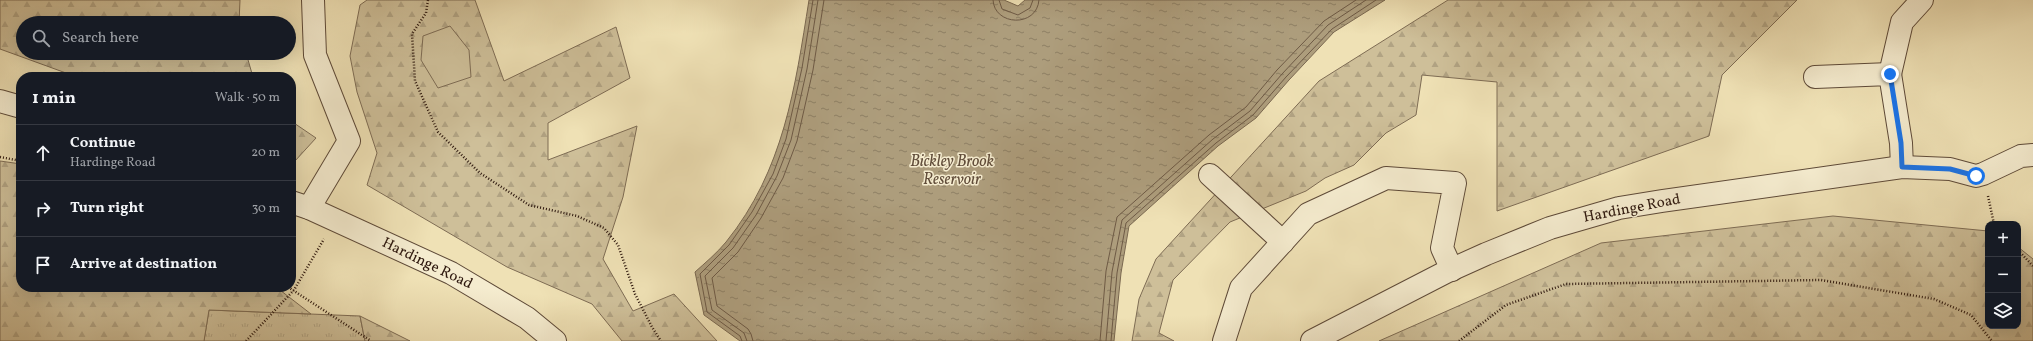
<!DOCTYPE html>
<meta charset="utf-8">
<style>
:root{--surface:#171b24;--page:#20242c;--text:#f1f3f6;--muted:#9ea1a6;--line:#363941}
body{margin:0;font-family:Vollkorn,serif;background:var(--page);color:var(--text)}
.controls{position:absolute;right:12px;bottom:12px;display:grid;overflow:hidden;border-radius:8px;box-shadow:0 4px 16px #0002}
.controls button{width:36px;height:36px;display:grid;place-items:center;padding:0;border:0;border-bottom:1px solid var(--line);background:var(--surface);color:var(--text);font:20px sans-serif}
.stop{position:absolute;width:12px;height:12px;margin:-9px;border:3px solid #1a73e8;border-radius:50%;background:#fff}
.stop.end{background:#1a73e8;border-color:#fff;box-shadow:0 1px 4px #0008}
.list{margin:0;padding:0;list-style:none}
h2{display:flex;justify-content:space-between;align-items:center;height:52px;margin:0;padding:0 16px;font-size:17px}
h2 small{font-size:13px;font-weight:400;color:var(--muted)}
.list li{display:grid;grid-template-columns:26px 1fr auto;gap:12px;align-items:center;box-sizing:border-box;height:56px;padding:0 16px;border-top:1px solid var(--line)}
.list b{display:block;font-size:15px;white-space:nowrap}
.list p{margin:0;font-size:13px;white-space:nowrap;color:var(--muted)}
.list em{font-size:13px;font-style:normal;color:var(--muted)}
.icon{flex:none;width:22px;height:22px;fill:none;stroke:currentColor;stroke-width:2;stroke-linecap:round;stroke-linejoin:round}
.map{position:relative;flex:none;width:2033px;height:341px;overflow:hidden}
.search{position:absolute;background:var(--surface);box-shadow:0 4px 16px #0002;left:16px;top:16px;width:280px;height:44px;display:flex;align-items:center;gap:10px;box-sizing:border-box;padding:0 14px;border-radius:22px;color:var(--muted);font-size:15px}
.panel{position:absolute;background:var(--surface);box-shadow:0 4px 16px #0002;left:16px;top:72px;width:280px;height:220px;border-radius:16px}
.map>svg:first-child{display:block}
.grass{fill:url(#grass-tufts);stroke:#7e6c54}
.forest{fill:url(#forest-firs);stroke:#7e6c54}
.park{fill:#cebf99;stroke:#7e6c54}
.water{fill:url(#water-ripples);stroke:#7a6850}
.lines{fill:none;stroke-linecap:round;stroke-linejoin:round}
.shore{stroke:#6e5a45;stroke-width:1}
.minor-casing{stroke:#5e4a38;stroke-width:24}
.path{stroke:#2e180e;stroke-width:2.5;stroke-dasharray:1 2;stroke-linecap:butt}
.minor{stroke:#f5eccf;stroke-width:22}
.route{stroke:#1a73e8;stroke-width:5}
.labels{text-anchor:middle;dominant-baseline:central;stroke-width:3;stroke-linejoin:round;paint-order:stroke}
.street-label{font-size:15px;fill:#2e180e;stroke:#f5eccf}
.water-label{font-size:16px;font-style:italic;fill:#614d3a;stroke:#f5eccf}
</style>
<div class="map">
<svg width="2033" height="341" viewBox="0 0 2033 341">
<defs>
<pattern id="grass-tufts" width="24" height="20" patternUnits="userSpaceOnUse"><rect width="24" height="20" fill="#cebf99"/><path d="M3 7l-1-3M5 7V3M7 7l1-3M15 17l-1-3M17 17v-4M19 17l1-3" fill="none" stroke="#b1a383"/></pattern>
<pattern id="forest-firs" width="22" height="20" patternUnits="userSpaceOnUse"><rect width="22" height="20" fill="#cebf99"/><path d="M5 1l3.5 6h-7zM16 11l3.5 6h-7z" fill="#b1a383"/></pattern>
<pattern id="water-ripples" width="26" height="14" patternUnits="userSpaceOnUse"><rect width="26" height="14" fill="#ad9d7c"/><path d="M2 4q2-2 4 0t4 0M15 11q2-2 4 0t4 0" fill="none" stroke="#8d7f64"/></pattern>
</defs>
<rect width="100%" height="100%" fill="#efe1b5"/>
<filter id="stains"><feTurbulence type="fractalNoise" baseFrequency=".005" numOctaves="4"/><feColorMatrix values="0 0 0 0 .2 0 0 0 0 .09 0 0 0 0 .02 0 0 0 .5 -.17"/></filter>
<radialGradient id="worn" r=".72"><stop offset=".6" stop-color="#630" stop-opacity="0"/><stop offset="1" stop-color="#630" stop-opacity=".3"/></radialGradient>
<polygon class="grass" points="209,310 360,316 365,341 204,341"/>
<g class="forest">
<polygon points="0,0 240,0 239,23 23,23 23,53 246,53 253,77 77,77 0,49"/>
<polygon points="367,0 475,0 504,81 616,27 630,78 548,123 548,160 637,126 623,197 603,259 633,311 674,294 717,341 622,341 592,304 507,267 367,185 377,153 357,92 350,56 360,5"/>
<polygon points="1448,0 1797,0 1722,75 1709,136 1497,211 1497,82 1422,75 1416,115 1386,133 1354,165 1325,178 1306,191 1230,222 1173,280 1159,333 1174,341 1132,341 1139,299 1156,259 1319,81"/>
<polygon points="291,121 316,138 295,161 291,160"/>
<polygon points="0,161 21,164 21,287 276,287 311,314 209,310 204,341 0,341"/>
<polygon points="1833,216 1988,231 1988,326 2018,326 2018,247 2033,259 2033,341 1379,341 1601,243"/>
<polygon points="360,316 410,341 365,341"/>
</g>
<polygon class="park" points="450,26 469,50 471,77 438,88 421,60 423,36"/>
<path class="water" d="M809,0H1004L1018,6L1025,0H1385L1334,32L1289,80L1256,118L1218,146L1129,226L1121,273L1114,341H740L704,315L695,272C705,263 717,253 726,242C784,170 795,88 809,0Z"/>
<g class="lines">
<g class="shore">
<path d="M993,0C994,26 1037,28 1039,0"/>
<polyline points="999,0 1002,9 1018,15 1030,8 1033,0"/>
<polyline points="742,341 740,336 707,312 700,274 729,245 752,212 773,174 786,139 802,68 813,0"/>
<polyline points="747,341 744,333 712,310 705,276 733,248 756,215 777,176 791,140 807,69 818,0"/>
<polyline points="753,341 751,334 748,329 717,306 712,278 738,252 761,218 783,178 797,141 813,70 824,0"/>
<polyline points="1100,341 1106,271 1117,217 1209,135 1246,107 1277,70 1324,21 1356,0"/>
<polyline points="1106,341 1112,272 1122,220 1213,139 1250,111 1282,74 1328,25 1366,0"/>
<polyline points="1111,341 1117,273 1126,223 1216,143 1253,115 1286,77 1332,29 1376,0"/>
</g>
<defs>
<g id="minor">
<polyline points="1890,74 1902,22 1922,0"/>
<polyline points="1815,77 1890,74 1901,143 1902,167"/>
<polyline points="0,101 21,107"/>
<polyline points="1210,175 1283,242"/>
<polyline points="291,202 309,208 451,273 527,318 555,341"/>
<polyline points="309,208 349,141 315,55 313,0"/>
<polyline points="1224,341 1241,288 1308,214 1386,178 1455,183 1442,248 1452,270"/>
<polyline points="1312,341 1446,272 1486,254 1550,228 1619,208 1662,201 1902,167 1950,169 1976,176 1983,174 2021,156 2033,155"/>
</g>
</defs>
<use href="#minor" class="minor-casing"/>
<g class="path">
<polyline points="428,0 426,13 412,34 415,81 438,132 480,173 529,205 577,216 604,228 618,245 635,294 652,327 661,341"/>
<polyline points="0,157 21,161"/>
<polyline points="1988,196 1994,224"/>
<polyline points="2018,250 2033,266"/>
<polyline points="288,287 371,341"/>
<polyline points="246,341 294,290 324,239"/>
<polyline points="1459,341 1506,305 1566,284 1821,280 1934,299 1971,315 1992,341"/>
</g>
<use href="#minor" class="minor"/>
</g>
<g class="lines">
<polyline class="route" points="1890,74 1901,143 1902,167 1950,169 1976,176"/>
</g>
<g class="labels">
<g class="street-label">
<text transform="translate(1632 209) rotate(-11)">Hardinge Road</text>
<text transform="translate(427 264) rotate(26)">Hardinge Road</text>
</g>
<g class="water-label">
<text x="952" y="162">Bickley Brook<tspan x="952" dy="18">Reservoir</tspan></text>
</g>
</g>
<rect width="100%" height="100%" filter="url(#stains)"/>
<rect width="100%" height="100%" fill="url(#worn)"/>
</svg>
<div class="controls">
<button>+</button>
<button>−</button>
<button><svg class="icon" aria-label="layers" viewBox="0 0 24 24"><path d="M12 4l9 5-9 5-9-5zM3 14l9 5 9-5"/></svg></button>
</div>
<div class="stop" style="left:1976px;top:176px"></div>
<div class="stop end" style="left:1890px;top:74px"></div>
<div class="search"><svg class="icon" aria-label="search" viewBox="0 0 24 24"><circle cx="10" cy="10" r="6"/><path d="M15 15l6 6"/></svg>Search here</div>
<section class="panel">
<h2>1 min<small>Walk · 50 m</small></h2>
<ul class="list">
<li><svg class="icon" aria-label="ahead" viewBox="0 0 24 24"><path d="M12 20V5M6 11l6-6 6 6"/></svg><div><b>Continue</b><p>Hardinge Road</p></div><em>20 m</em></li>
<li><svg class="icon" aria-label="right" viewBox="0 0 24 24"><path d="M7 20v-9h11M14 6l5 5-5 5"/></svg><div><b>Turn right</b></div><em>30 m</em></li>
<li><svg class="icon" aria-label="arrive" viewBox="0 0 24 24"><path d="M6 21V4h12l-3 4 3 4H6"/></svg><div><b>Arrive at destination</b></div></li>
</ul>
</section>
</div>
